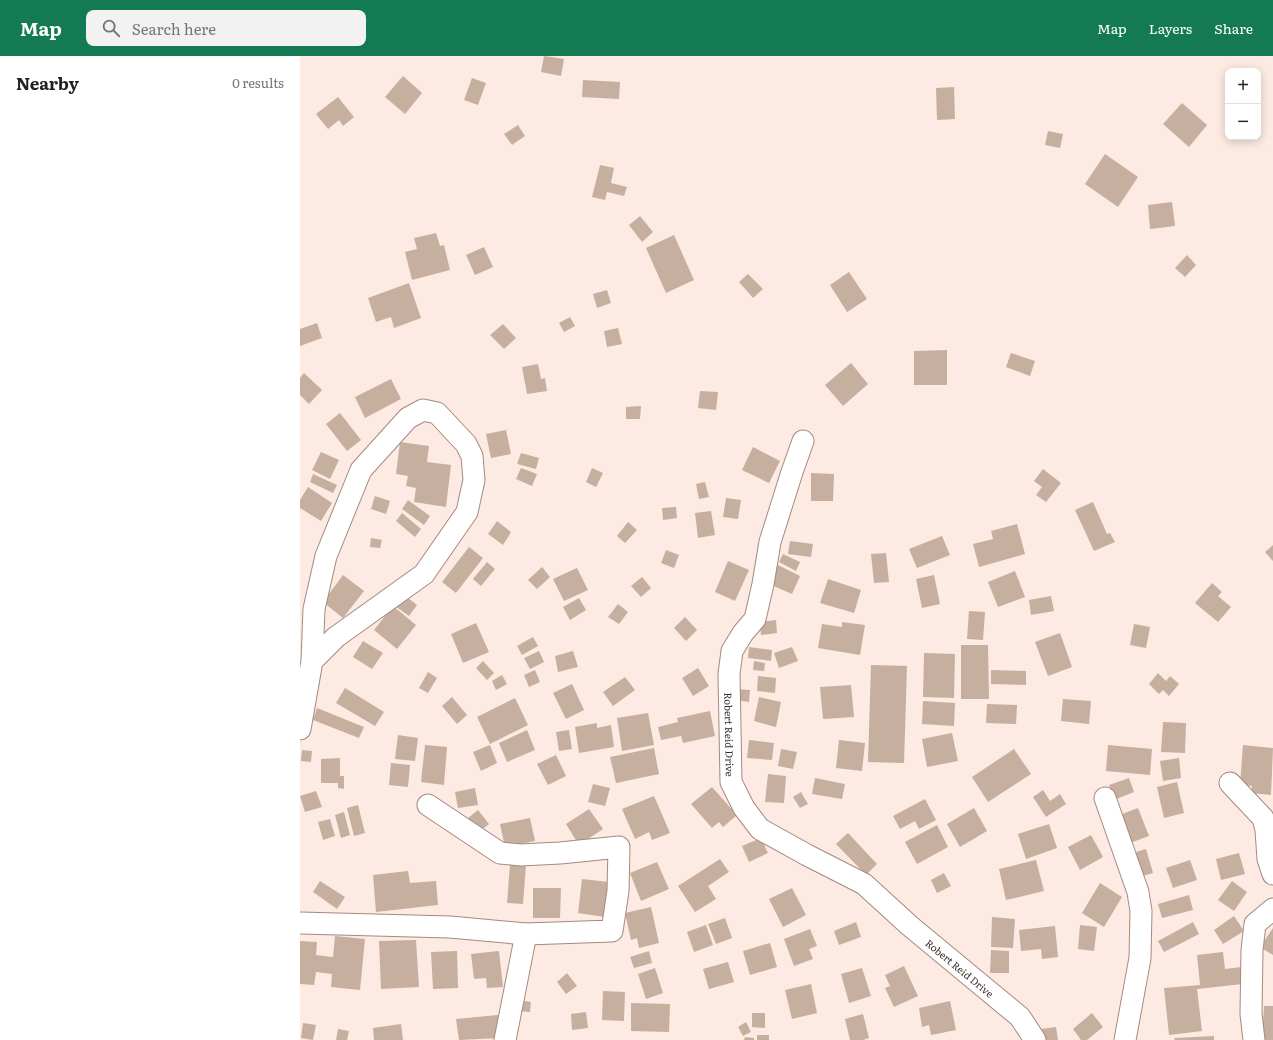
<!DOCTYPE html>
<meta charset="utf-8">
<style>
:root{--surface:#fff;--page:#f2f2f2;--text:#202124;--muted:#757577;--line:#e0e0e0;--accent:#147a54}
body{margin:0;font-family:Literata,serif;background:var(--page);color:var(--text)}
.controls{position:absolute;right:12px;top:12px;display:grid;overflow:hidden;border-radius:8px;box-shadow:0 2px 10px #0003}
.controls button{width:36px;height:36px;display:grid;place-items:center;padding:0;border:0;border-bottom:1px solid var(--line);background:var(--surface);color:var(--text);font:20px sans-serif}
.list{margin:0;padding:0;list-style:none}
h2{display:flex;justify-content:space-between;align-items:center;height:52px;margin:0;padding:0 16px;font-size:17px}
h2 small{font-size:13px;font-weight:400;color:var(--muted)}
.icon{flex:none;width:22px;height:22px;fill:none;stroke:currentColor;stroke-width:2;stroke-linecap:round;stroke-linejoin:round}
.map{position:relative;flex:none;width:973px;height:984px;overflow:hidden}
header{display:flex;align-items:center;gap:24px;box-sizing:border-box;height:56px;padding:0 20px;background:var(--accent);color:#fff}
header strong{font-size:19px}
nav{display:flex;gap:22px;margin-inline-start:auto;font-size:14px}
.search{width:280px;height:36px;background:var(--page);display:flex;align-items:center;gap:10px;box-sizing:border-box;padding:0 14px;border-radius:8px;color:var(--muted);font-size:15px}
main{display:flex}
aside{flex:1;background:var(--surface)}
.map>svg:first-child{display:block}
.building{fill:#c6af9e}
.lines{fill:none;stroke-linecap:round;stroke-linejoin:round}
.street-casing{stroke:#a48a7f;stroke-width:23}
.street{stroke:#fff;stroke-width:21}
.labels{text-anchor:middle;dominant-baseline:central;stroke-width:3;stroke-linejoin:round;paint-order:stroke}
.street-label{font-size:10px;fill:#392e2a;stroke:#fceae3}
</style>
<header>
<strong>Map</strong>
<div class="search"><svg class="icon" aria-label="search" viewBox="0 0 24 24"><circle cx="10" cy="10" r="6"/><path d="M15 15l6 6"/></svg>Search here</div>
<nav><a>Map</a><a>Layers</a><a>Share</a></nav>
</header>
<main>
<aside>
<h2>Nearby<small>0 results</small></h2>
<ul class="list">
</ul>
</aside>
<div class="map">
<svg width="973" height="984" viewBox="0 0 973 984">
<rect width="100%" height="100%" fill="#fceae3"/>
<g class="building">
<polygon points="244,0 264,3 261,20 241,16"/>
<polygon points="103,20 122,37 105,58 85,41"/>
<polygon points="172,22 186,27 178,49 164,44"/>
<polygon points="283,24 320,26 319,43 282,41"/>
<polygon points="654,31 655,63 637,64 636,32"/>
<polygon points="38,41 54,61 43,70 39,64 28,73 16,58"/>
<polygon points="882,47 907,69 889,91 863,68"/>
<polygon points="218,69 225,80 212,89 204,78"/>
<polygon points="748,75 763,78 760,92 745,89"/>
<polygon points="805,98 838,121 818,151 785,128"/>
<polygon points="300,109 314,112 311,127 327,131 324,140 307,136 305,144 292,141"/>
<polygon points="872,146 875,170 850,173 848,149"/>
<polygon points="340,160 353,176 342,186 329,169"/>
<polygon points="136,177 140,190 144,189 150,214 112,224 105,196 117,193 114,182"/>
<polygon points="374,179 394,224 366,237 346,192"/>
<polygon points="184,191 193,211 175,219 166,199"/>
<polygon points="887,199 896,209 885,221 875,212"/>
<polygon points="549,216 567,243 547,256 530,229"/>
<polygon points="448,218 463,233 453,242 439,226"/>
<polygon points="109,227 121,262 94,272 91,261 76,266 68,242"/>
<polygon points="307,234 311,247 297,252 293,238"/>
<polygon points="270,261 275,270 264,276 259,267"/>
<polygon points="17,267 22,282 0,290 0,273"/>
<polygon points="203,268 216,282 204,293 190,279"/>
<polygon points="318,272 322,288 307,291 304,275"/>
<polygon points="647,294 647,329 614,329 614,295"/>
<polygon points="711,297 735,305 730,320 706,311"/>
<polygon points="551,307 568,328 543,350 525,329"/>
<polygon points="238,308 241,323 245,322 247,335 227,338 222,311"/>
<polygon points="4,317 22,334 9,348 0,339 0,322"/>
<polygon points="91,323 101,343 65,362 55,341"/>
<polygon points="400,335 418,336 416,354 398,352"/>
<polygon points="341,350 340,363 326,363 326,351"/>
<polygon points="40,357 61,384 47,395 26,368"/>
<polygon points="206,374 211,398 191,402 186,378"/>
<polygon points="100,386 129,390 127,406 151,409 146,451 114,446 116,432 106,430 108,420 96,418"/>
<polygon points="453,391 480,405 469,427 442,414"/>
<polygon points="21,396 39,404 30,423 12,414"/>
<polygon points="221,397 239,402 236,413 217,408"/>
<polygon points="221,412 237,418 232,430 216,423"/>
<polygon points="292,412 303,417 296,431 286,426"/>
<polygon points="743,413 761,427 746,446 736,439 742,431 734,425"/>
<polygon points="511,417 534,418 533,445 511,445"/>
<polygon points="13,418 37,429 33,437 10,426"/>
<polygon points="405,426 409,441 399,443 396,428"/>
<polygon points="8,431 32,447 21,465 0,452 0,444"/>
<polygon points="75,440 90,445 86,458 71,453"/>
<polygon points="426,442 441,444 438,463 423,461"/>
<polygon points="108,444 130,460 124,469 102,453"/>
<polygon points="793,446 807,478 810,477 815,486 794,495 775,454"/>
<polygon points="376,451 377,462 363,464 362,452"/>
<polygon points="411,455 415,479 398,482 395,457"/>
<polygon points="102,457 121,473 115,481 96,465"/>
<polygon points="197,465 211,476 203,489 188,478"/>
<polygon points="328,466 337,474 325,487 317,480"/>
<polygon points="717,468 725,498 679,511 673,488 693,483 691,475"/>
<polygon points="642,480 650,499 617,512 609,493"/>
<polygon points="71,482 82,484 80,492 70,491"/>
<polygon points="490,485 513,488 511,501 488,498"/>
<polygon points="973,489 973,505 965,496"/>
<polygon points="169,491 183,502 156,537 142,526"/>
<polygon points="366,494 379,499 374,512 361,507"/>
<polygon points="586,497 589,526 574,527 571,498"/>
<polygon points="483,498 500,506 496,515 479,506"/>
<polygon points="428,505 449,514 435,545 415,536"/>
<polygon points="187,506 195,513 181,530 173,523"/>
<polygon points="478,509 500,520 492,538 469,528"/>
<polygon points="242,511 250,521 237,533 228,524"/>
<polygon points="277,512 288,534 264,545 253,523"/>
<polygon points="715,515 725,541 698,551 688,526"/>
<polygon points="43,519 64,535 43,562 23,546"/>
<polygon points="634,519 640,548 622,552 616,523"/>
<polygon points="342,521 351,532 341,541 331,530"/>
<polygon points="528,523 561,534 554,557 520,547"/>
<polygon points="912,527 922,536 918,540 931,551 918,566 895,547"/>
<polygon points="104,539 117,549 109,560 95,550"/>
<polygon points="751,540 754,555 731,559 729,544"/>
<polygon points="279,542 286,554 270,564 263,551"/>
<polygon points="318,548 328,556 319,568 308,561"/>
<polygon points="93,550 116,569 97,593 74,574"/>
<polygon points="669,555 685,556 683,584 667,583"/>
<polygon points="385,561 397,574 386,585 374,572"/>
<polygon points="476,564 477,577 461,579 460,566"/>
<polygon points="542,566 565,569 560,599 518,592 522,568 542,571"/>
<polygon points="176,567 189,596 163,607 151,578"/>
<polygon points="834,568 850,571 846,592 830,589"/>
<polygon points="760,577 772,611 748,620 735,586"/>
<polygon points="233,581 238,590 222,599 217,590"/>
<polygon points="63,585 83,597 72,613 53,601"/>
<polygon points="661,589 688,589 689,643 661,643"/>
<polygon points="449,591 472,594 471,605 448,602"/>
<polygon points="492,591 498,605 479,612 474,597"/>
<polygon points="239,595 244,606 230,613 224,602"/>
<polygon points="273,595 278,611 258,616 255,600"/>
<polygon points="624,597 655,598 654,642 623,641"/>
<polygon points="183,605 194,617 187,624 176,612"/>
<polygon points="454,605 465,607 464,615 453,614"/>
<polygon points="571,609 607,610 604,707 568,706"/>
<polygon points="398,612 409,630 393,640 382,622"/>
<polygon points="235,614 240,626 229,631 224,619"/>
<polygon points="691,614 726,615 726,629 691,628"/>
<polygon points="128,616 137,622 128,637 119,632"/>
<polygon points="858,617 866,625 870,620 879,628 869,640 863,634 859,638 849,628"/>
<polygon points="202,619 207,628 196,634 192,625"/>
<polygon points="458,620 476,622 475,637 457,635"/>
<polygon points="325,621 335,634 313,650 303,636"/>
<polygon points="272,628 284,654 266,663 253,637"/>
<polygon points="551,629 554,661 523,663 520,631"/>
<polygon points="45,632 84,656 75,670 36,647"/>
<polygon points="435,633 450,634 449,646 434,644"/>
<polygon points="152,641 167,659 157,668 142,650"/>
<polygon points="459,641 481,646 476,671 454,665"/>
<polygon points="215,642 228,669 190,688 177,661"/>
<polygon points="763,643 791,645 789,668 761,665"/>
<polygon points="623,645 655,647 654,670 622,668"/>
<polygon points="687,648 717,649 716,668 686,667"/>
<polygon points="17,652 64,671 59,682 13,664"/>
<polygon points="410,655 415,680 383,687 381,680 361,684 358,671 378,666 377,662"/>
<polygon points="348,657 354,689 322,695 317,662"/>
<polygon points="863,666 886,667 885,697 861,696"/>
<polygon points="297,667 297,672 311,669 314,691 279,697 275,671"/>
<polygon points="227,674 235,694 207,706 199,687"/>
<polygon points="269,674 272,693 259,695 256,676"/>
<polygon points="652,677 658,705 627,711 622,683"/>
<polygon points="98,679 118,682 115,705 95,703"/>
<polygon points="449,684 474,687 472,704 447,702"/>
<polygon points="539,684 565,687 562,715 536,712"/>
<polygon points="125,689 147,691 144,729 121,726"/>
<polygon points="190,689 197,707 181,715 173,696"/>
<polygon points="808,689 852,693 850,719 806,715"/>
<polygon points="943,689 973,692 971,739 951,737 952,730 940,729"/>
<polygon points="354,692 359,718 316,727 310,701"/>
<polygon points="481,693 497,696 493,713 478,710"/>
<polygon points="714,693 731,718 688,746 672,721"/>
<polygon points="2,694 12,695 11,706 1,705"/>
<polygon points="256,699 266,720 248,729 237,708"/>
<polygon points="40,702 40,720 44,720 44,733 38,732 38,727 21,727 21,703"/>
<polygon points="879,702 881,722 863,725 860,705"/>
<polygon points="91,707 110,709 108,731 89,729"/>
<polygon points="468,718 486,720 484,747 465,746"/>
<polygon points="515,722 545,728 542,743 512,738"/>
<polygon points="829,722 834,736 814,744 809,729"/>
<polygon points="877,726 884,757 864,762 857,731"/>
<polygon points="293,728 310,732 305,750 288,746"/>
<polygon points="412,731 437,759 423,771 419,766 412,772 391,748"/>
<polygon points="175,732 178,749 158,752 155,736"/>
<polygon points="743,734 750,745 760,738 766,748 746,761 733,741"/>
<polygon points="16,735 22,751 5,756 0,740"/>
<polygon points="501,736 508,748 500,752 493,741"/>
<polygon points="354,740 370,777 352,784 349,776 335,783 322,753"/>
<polygon points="625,743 636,764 619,773 615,765 600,773 593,760"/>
<polygon points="58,749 65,777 54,780 47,752"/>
<polygon points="674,752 687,775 660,791 647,768"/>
<polygon points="838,752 849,780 827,788 817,760"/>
<polygon points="289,753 303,773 279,789 266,768"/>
<polygon points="178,754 189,768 179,776 168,762"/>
<polygon points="44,756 50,779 41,782 35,759"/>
<polygon points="230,762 235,785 205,791 200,768"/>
<polygon points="30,763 35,780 23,784 18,766"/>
<polygon points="749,768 757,792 726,803 718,778"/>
<polygon points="637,769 648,791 617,808 605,786"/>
<polygon points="548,777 577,808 566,819 536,788"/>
<polygon points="791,779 803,801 780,814 768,791"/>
<polygon points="461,782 468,797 449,806 442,790"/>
<polygon points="846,793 853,817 836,822 829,798"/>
<polygon points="939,797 945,818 921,824 916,803"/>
<polygon points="420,803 429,816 408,830 416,843 395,856 378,830"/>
<polygon points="736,804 744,835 706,844 699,813"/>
<polygon points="890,804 897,824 873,832 866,812"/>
<polygon points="357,806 369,833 341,845 330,817"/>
<polygon points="210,808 226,809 223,848 207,847"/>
<polygon points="108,815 110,827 136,825 138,849 76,856 73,819"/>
<polygon points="644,817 651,830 637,837 631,824"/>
<polygon points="282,823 309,826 305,861 278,857"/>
<polygon points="20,825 45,841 37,853 13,836"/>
<polygon points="932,825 947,836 934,855 918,844"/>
<polygon points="800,827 822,841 804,871 782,857"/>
<polygon points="233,832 261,832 260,862 233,862"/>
<polygon points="492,832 506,859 483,871 469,843"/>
<polygon points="889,839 893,854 862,862 858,848"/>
<polygon points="351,851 359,887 339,892 337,882 331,884 325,857"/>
<polygon points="934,860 944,875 923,888 914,874"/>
<polygon points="692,861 715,863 713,892 691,891"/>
<polygon points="425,862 432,882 416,888 408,868"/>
<polygon points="556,866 561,881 539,889 534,875"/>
<polygon points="893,866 899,878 864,896 858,885"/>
<polygon points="406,869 413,889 394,896 387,876"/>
<polygon points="780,869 797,871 794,895 778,893"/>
<polygon points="755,870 758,901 742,903 741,893 721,895 719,874"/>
<polygon points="973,872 973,899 960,891"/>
<polygon points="510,873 517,890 509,893 513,903 494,910 484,883"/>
<polygon points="35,880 65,883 60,934 31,931 32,918 16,916 14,929 0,928 0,885 17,886 16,899 33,901"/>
<polygon points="116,884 119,931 81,933 79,885"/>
<polygon points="470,887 477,911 450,919 443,895"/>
<polygon points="691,894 709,895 709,917 690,917"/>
<polygon points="157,895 158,932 133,933 131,896"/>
<polygon points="199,895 203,931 187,932 186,922 174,923 171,898"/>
<polygon points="349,895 352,907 334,912 330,901"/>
<polygon points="923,896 925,913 941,911 943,928 897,933 902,975 869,979 864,932 900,929 897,899"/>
<polygon points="428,906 434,926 409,933 403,913"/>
<polygon points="604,910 618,940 594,951 585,932 590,930 585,919"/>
<polygon points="355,912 363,937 346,943 338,918"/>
<polygon points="562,912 571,940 549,947 541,918"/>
<polygon points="267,917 277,930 266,938 257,926"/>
<polygon points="511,928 517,957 492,963 485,934"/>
<polygon points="303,935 325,936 324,965 302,964"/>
<polygon points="218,944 231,946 230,956 217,955"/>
<polygon points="650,945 656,974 631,979 629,969 622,971 619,952"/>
<polygon points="331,947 370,948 369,976 331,975"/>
<polygon points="964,950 973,950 973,984 962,984"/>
<polygon points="286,956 288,972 272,974 271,958"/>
<polygon points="452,957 465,957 465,972 452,971"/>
<polygon points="792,957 803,971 787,984 781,984 773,973"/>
<polygon points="563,958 569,982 563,984 550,984 545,963"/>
<polygon points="198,959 200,982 159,984 156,963"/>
<polygon points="446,966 451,976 443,980 438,971"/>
<polygon points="3,967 16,969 13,984 1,982"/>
<polygon points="101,968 103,984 74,984 73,972"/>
<polygon points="756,971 758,984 743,984 741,973"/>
<polygon points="38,973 49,975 47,984 36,984"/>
<rect x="457" y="979" width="12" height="5"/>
<polygon points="914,980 914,984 875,984 874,982"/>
<polygon points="445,981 454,982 454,984 444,984"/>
</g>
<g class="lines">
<defs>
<g id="street">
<path id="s1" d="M503,385L492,416L470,486L463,528L455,563L443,577L432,595L429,618L431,726L444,752L460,773L507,799L564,828L610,870L720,961L735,984"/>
<polyline points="0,673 12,605 14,553 26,500 61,414 108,362 123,354 137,357 166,388 172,400 174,424 167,456 124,518 36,581 12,605"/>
<polyline points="930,727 963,762 966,774 968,803 973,818"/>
<polyline points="805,742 838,836 841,855 840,902 825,984"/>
<polyline points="0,867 150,871 226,878 312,875 318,835 319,791 260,797 221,799 200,797 128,749"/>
<polyline points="205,984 226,878"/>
<polyline points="954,984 951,958 952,894 955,868 973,853"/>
</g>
</defs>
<use href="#street" class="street-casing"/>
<use href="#street" class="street"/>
</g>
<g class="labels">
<g class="street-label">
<text stroke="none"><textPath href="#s1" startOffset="308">Robert Reid Drive</textPath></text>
<text stroke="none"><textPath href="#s1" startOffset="656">Robert Reid Drive</textPath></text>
</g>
</g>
</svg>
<div class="controls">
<button>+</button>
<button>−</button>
</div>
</div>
</main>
